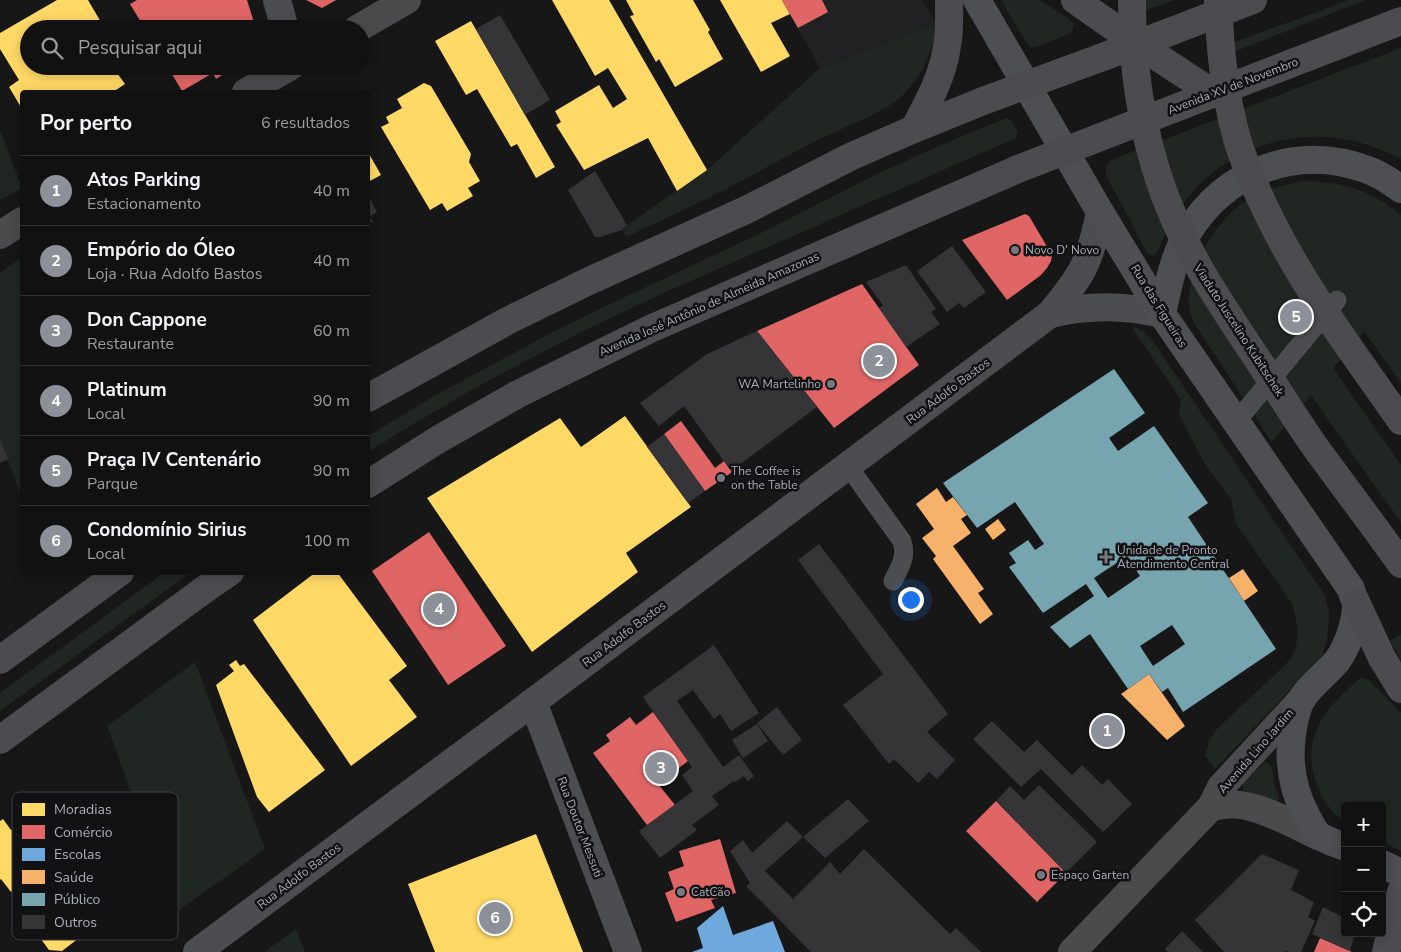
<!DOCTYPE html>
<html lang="pt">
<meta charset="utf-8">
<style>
:root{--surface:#111;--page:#1e1f1f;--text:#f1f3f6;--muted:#9c9d9f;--line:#303131;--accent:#8c9099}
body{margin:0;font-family:"Nunito Sans",sans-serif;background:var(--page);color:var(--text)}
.controls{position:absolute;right:15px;bottom:15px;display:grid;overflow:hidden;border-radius:5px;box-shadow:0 2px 12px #0003}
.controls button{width:45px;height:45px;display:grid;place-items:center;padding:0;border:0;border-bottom:1px solid var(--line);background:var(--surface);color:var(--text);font:25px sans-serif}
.you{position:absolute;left:910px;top:599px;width:18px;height:18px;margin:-12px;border:4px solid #fff;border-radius:50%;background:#1a73e8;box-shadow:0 0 0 8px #1a73e833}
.badge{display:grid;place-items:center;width:32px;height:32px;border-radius:50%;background:var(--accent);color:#fff;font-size:16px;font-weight:700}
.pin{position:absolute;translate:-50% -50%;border:2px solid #fff;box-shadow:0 1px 5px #0006}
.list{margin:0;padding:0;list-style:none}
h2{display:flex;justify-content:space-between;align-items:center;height:65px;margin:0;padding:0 20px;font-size:21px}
h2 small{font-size:16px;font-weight:400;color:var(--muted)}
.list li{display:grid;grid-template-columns:32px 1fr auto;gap:15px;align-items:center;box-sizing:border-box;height:70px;padding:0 20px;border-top:1px solid var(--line)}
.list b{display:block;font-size:19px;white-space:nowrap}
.list p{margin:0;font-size:16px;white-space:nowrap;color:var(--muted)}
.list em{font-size:16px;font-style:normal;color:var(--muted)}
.icon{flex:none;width:28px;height:28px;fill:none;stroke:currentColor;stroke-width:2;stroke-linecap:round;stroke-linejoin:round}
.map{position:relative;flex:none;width:1401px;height:952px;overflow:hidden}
.search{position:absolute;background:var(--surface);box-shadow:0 2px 12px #0003;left:20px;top:20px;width:350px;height:55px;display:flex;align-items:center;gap:12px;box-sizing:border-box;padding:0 18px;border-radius:28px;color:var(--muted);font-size:19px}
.panel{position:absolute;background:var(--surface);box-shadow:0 2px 12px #0003;left:20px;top:90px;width:350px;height:485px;border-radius:5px}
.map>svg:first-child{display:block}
.built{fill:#212123}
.green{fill:#202621}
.homes{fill:#ffd966}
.shops{fill:#e06666}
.schools{fill:#6fa8dc}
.health{fill:#f6b26b}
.public{fill:#76a5af;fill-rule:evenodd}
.building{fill:#353537}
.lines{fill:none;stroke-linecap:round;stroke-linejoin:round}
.service{stroke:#4c4d50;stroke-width:19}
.minor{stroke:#4c4d50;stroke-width:28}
.tertiary{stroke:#4c4d50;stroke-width:28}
.secondary{stroke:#4b4b4e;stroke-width:28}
.primary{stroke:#4e4f52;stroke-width:28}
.trunk{stroke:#4c4c50;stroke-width:28}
.poi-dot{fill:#767880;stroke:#121113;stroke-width:2}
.labels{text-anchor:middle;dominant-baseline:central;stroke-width:5;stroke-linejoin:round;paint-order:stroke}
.street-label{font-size:12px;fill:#a9adb8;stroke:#121113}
.poi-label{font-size:12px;fill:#a9adb8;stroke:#121113;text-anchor:start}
.key{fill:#121113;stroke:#3f4045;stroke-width:1}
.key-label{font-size:14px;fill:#a9adb8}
</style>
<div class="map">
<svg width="1401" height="952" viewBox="0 0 1401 952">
<rect width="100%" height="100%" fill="#171717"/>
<polygon class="built" points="782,0 922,0 936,22 820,68"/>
<g class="green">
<polygon points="1001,0 1040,0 1070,20 1073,23 1074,28 1069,34 1036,47 1031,47 1027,44"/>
<polygon points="1121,0 1174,0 1146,10"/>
<polygon points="1348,0 1365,0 1236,51 1229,53 1220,47 1320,11"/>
<path d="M936,22C934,49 923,75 904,94C883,114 846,126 820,139C788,155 757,173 726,189C693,206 659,221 626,237L622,230L627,225L707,170L820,68Z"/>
<path d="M1401,48V159C1384,151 1366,143 1348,140C1287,128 1223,151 1186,200C1178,210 1171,221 1166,232C1162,240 1160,249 1154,256L1147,253L1106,175C1104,169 1107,165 1111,160Z"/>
<polygon points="1006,118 1011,120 1018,132 1016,138 668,291 583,331 473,389 405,429 368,452 368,436 436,395 551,333 608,305 761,233 877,174 939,146"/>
<polygon points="0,130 22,188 0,200"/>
<path d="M1303,181C1342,181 1371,190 1401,215V383L1364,331L1333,368L1401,465V522L1381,495L1311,395L1272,442L1194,323C1192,318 1190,313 1189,308C1186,268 1217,217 1251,198C1267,188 1285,185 1303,181Z"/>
<polygon points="22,257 22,498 0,439 0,273"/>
<path d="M1131,326L1143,331L1153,341L1325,596L1329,612V621L1327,640L1322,656L1215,769L1205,756L1209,741L1217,729L1285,665C1288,662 1291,658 1293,655C1301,638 1297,618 1291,602L1236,524L1231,499L1206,466L1179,415L1181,400Z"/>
<polygon points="165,572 190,573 0,711 0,693"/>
<polygon points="1401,634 1401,661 1390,641"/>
<polygon points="195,662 265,849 175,913 107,726"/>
<path d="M1363,678L1371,682L1401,713V851L1382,842V806H1345V823C1314,799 1300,754 1322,719C1332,703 1346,691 1359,679Z"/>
<polygon points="1266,762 1268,763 1272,767 1274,783 1279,798 1278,804 1245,792 1243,790 1243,783"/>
<polygon points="296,929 305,952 264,952"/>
</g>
<g class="homes">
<polygon points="57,0 88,0 105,29 29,29 29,66 130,66 117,73 125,84 113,92 22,92 22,109 9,87 19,80 0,49 0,33"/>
<polygon points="552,0 609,0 707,170 677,191 648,138 584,170 556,125 561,122 555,111 599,85 613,108 627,99 608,68 595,76"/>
<polygon points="626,0 693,0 710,30 708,32 723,59 675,87 659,59 656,62 630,16 634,15"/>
<polygon points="720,0 782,0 790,14 771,23 790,56 761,72"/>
<polygon points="471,21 555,167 536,178 517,144 511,147 477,89 466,95 435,41"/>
<polygon points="424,83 431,86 471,154 469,162 480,181 468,188 473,196 447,211 442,203 430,210 381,127 389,123 386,117 402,108 397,99"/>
<polygon points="368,152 381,175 368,182"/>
<polygon points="625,416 691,507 626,553 638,572 532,652 427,498 560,418 581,447"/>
<polygon points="316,572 337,572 407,666 389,680 417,717 351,766 253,620"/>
<polygon points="236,660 240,666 244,664 325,770 269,812 257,797 216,685 234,671 229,665"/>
<polygon points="58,795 77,820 83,816 94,831 85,838 98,856 109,848 137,885 110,905 115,912 99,923 105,930 94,938 88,931 62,951 49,950 32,927 39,922 15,889 11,892 1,879 0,880 0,821 3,819 11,830"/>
<polygon points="536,834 583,952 435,952 408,884"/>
</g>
<g class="shops">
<polygon points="137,0 247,0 256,29 145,29 130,4"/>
<polygon points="306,0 336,0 322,8"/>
<polygon points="782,0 822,0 828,12 798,28"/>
<polygon points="167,66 236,66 216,79 213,73 182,91"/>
<polygon points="1025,214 1029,216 1052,255 1051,261 1047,268 1041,275 1007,300 962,240"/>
<polygon points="862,284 919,365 834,428 757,331"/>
<polygon points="681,421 715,468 724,461 732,472 705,491 664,434"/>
<polygon points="429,532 506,646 448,685 372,571"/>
<polygon points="653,712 688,761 658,784 675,805 647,825 593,753 610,741 606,735 630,717 636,725"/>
<polygon points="996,801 1066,873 1037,902 966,831"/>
<polygon points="720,839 736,893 711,900 715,908 676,922 665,893 674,889 668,872 684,866 679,851"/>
<polygon points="1320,938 1352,952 1314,952"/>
</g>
<polygon class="schools" points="723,906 733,935 773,921 785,952 692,952 703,948 697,928"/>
<g class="health">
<polygon points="937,488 946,502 953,497 967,515 961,519 971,533 953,546 984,589 978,593 993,614 980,624 933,559 936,556 922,538 934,529 916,504"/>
<polygon points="998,519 1006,530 993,540 985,529"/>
<polygon points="1243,569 1258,591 1244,601 1229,578"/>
<polygon points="1149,674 1185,726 1167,740 1121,694"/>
</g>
<path class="public" d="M1114,369L1145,413L1109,438L1118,451L1154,426L1208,503L1188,517L1276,649L1183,712L1168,688L1162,692L1149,674L1128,689L1090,634L1070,648L1050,627L1094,596L1086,584L1043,613L1009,567L1016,563L1009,553L1028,540L1035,550L1044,544L1015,502L977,528L943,483ZM1127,556L1140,576L1108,598L1094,578ZM1172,625L1185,644L1153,666L1140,646Z"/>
<g class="building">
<polygon points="500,15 550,100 525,115 476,29"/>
<polygon points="595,171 627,225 622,230 600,237 595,237 568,190"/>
<polygon points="368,195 377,212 369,217 373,221 368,224"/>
<polygon points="952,246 986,292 964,308 959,303 947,312 917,271"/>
<polygon points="906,265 936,309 931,312 940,324 906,347 879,308 883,305 866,282"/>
<polygon points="757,331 817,407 731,471 684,406 659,426 640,403 707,354"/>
<polygon points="664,434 705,491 688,503 647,447"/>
<polygon points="0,439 8,459 0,463"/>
<polygon points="819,544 948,714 927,732 955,760 937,779 929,772 918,783 894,759 889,764 843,705 883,674 798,560"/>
<polygon points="714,645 759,713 731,731 720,714 714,719 693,690 677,701 723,767 739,755 754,776 748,781 744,776 735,782 734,781 712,796 719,805 692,825 697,830 660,858 639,831 693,791 682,775 692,767 643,697"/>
<polygon points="777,707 802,740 783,755 757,723"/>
<polygon points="992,721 1024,752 1037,740 1072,775 1082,765 1102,785 1108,779 1132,804 1103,832 1041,769 1021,787 973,739"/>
<polygon points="757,724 768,741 743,758 732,740"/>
<polygon points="1039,785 1097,842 1066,873 996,801 1010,786 1024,800"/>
<polygon points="848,799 869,821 825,858 803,837 765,871 793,899 830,862 840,874 864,849 950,934 956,928 981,952 811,952 746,886 750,883 730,851 743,840 752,853 787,821 803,837"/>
<polygon points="1262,854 1299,870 1291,890 1314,902 1308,917 1315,921 1301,952 1289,952 1286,951 1285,952 1224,952 1195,920"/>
<polygon points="1323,907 1345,918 1345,933 1355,933 1350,951 1312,934"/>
<polygon points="1182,931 1203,952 1168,952 1165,949"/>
</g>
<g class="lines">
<g class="service">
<polyline points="1236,422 1337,300"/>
<path d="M848,466L902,541C907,557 900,567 893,581"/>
</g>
<g class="minor">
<polyline points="277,0 285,29"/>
<polyline points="533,702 628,952"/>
<polyline points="1386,952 1401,892"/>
</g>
<g class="tertiary">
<path d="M1050,314C1089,305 1122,305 1162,314"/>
<path d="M197,952L533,702L1050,314C1061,301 1072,287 1081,272C1091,254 1096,232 1100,212"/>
</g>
<g class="secondary">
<polyline points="357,29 407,0"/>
<polyline points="246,92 291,66"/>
<polyline points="0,235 22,221"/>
<path d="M1211,807C1223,805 1234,803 1246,806C1268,810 1297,826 1318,836"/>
<polyline points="1072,952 1211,807 1221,787 1303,698"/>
</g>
<g class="primary">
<path d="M977,0L1100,212L1162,314L1351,589C1352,594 1355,599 1356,604C1356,622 1348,646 1337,661C1327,673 1312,684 1303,697C1298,704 1296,714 1294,722C1287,755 1290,785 1306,815C1309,821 1313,829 1317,834C1322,839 1338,844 1345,847"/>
<path d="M1162,314C1168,287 1173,258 1187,234C1225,170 1298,144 1368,170C1380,174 1391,182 1401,189"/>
<polyline points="1382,864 1401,873"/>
</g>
<g class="trunk">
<polyline points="1075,0 1138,44 1214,94"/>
<path d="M1132,0C1132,62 1140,123 1160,182C1182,248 1220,303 1258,360C1278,390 1297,422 1318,451C1346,489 1374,526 1401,564"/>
<path d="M1218,0C1220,48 1224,92 1237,139C1244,163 1255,187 1266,210C1302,286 1353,352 1401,421"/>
<path d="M914,129C928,103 943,76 947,46C950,31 949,15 949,0"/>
<polyline points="368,398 509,320 589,281 746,210 852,156 914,129 983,101 1138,44 1253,0"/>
<polyline points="368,484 439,439 518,394 650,329 1018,169 1401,21"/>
<polyline points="1356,602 1382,658 1401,689"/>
<polyline points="0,660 120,572"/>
<polyline points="0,740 205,589 230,572"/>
</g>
</g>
<g class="poi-dot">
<circle cx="1015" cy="250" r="5"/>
<circle cx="831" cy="384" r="5"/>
<circle cx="721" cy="478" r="5"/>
<path d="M1103.5 549.5h5v5h5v5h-5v5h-5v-5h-5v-5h5z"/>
<circle cx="1041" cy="875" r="5"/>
<circle cx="681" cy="892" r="5"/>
</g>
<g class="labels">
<g class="street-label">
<text transform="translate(1233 86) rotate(-21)">Avenida XV de Novembro</text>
<text transform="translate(709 304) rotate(-24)">Avenida José Antônio de Almeida Amazonas</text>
<text transform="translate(1159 306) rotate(58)">Rua das Figueiras</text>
<text transform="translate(1239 330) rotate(57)">Viaduto Juscelino Kubitschek</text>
<text transform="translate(948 391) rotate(-37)">Rua Adolfo Bastos</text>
<text transform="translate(624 634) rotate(-37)">Rua Adolfo Bastos</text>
<text transform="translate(1256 751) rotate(-49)">Avenida Lino Jardim</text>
<text transform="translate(580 827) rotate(69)">Rua Doutor Messuti</text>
<text transform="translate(299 876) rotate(-37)">Rua Adolfo Bastos</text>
</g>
<g class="poi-label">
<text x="1025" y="250">Novo D' Novo</text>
<text x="821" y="384" text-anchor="end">WA Martelinho</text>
<text x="731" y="471">The Coffee is<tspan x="731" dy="14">on the Table</tspan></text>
<text x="1117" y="550">Unidade de Pronto<tspan x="1117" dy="14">Atendimento Central</tspan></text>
<text x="1051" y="875">Espaço Garten</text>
<text x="691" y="892">CatCão</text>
</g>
</g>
<rect x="12" y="792" width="166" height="148" rx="8" class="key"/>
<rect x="22" y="803" width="23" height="13" fill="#ffd966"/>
<rect x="22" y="825" width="23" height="14" fill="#e06666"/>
<rect x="22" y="848" width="23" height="13" fill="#6fa8dc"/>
<rect x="22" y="870" width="23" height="14" fill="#f6b26b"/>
<rect x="22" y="893" width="23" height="13" fill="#76a5af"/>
<rect x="22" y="915" width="23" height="14" fill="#353537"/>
<g class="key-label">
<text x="54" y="814">Moradias</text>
<text x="54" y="837">Comércio</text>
<text x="54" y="859">Escolas</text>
<text x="54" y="882">Saúde</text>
<text x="54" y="904">Público</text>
<text x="54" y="927">Outros</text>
</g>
</svg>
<div class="controls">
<button>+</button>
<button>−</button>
<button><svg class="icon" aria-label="locate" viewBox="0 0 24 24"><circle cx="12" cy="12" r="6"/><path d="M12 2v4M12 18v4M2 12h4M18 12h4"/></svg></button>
</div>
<div class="you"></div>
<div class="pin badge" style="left:1107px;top:731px">1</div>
<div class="pin badge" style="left:879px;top:361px">2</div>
<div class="pin badge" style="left:661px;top:768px">3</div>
<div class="pin badge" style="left:439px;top:609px">4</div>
<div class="pin badge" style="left:1296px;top:317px">5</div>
<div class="pin badge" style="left:495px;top:918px">6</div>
<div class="search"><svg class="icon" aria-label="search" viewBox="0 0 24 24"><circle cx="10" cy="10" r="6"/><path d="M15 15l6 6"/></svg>Pesquisar aqui</div>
<section class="panel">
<h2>Por perto<small>6 resultados</small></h2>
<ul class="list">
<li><span class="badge">1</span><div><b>Atos Parking</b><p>Estacionamento</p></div><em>40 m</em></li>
<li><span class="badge">2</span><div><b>Empório do Óleo</b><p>Loja · Rua Adolfo Bastos</p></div><em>40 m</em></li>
<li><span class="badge">3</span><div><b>Don Cappone</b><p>Restaurante</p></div><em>60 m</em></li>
<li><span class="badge">4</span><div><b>Platinum</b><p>Local</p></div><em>90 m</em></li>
<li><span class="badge">5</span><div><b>Praça IV Centenário</b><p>Parque</p></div><em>90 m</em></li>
<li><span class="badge">6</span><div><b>Condomínio Sirius</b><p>Local</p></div><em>100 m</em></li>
</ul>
</section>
</div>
